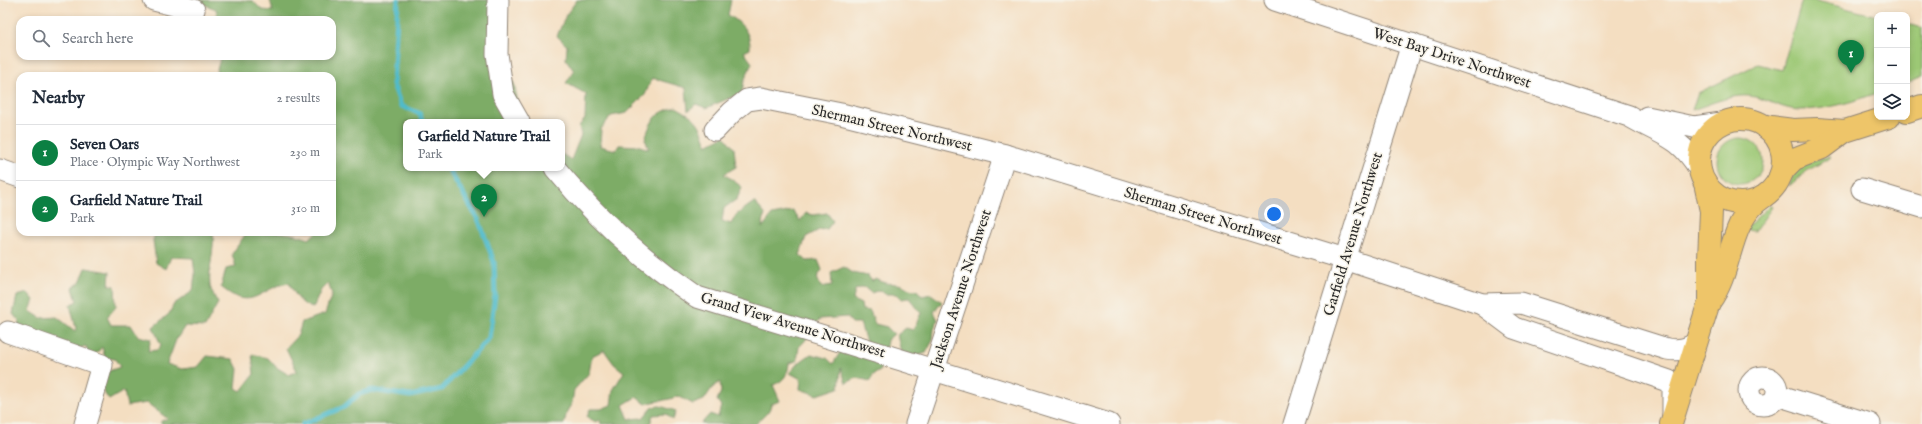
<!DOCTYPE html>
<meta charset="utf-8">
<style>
:root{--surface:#fff;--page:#f6f6f7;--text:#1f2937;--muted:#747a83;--line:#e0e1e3;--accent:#0b8043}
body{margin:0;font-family:"IM FELL English",serif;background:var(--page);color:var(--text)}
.controls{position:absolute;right:12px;top:12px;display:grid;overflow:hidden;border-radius:8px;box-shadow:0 2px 6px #0003}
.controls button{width:36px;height:36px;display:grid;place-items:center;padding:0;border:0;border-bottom:1px solid var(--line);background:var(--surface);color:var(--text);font:20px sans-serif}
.you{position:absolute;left:1274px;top:214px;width:14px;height:14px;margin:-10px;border:3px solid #fff;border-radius:50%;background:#1a73e8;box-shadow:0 0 0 6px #1a73e833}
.badge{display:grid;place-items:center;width:26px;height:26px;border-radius:50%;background:var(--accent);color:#fff;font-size:13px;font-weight:700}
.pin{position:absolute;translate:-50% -33px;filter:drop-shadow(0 1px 2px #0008)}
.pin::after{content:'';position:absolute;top:21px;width:14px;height:12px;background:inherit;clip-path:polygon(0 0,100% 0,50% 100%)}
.popup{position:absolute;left:403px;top:119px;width:162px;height:52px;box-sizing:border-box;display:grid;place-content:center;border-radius:8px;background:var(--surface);filter:drop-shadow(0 1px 3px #0005);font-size:13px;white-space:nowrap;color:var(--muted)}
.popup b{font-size:15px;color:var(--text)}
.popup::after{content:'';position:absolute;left:50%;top:100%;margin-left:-8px;border:8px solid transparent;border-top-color:var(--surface)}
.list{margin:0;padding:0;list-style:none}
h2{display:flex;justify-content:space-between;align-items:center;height:52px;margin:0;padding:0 16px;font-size:17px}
h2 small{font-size:13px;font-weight:400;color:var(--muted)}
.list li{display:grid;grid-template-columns:26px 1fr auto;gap:12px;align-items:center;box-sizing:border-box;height:56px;padding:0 16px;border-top:1px solid var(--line)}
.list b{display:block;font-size:15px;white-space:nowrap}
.list p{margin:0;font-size:13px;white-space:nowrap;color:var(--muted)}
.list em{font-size:13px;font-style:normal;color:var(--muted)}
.icon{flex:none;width:22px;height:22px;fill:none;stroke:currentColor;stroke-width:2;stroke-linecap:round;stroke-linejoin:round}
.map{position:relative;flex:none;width:1922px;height:424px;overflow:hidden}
.search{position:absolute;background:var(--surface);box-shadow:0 2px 6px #0003;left:16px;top:16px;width:320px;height:44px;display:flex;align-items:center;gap:10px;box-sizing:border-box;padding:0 14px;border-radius:12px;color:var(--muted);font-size:15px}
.panel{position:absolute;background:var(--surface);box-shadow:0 2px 6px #0003;left:16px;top:72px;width:320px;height:164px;border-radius:12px}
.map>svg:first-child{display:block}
.green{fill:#9cc875;stroke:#647a50}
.forest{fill:#7dac66;stroke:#546c48}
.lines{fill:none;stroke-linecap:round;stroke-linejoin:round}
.stream{stroke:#4fbbcb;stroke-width:5}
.minor-casing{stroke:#908476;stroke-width:23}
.major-casing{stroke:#908476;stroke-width:24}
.minor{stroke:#fff;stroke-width:21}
.major{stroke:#eec569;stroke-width:22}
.labels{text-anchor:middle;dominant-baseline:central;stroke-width:3;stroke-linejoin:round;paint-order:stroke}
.street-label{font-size:15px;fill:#2b2b2b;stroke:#f7f3e8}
</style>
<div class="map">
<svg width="1922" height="424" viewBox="0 0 1922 424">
<rect width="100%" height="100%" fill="#f7f3e8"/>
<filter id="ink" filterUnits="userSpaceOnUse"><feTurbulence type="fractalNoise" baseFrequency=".025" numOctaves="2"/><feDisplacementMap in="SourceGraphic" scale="8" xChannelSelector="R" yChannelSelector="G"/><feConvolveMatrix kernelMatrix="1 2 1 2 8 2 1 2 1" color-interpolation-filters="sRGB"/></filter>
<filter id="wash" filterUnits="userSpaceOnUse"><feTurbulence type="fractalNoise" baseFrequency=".012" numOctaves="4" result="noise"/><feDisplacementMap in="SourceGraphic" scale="16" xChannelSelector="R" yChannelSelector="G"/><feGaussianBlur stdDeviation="0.9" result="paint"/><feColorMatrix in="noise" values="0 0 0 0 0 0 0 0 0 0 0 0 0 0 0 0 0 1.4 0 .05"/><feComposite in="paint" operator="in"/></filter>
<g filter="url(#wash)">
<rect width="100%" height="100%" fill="#f4dec1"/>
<g class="green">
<path d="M1802,0H1813L1877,16V93C1852,102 1826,110 1799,110C1783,109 1770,101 1755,97C1735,92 1711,104 1692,110L1698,93L1758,64L1782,70Z"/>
<polygon points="1907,24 1922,28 1922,77 1907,83"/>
<circle cx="1740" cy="161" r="23"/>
<path d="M1829,156L1831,157L1807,171L1789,186C1794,165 1811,163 1829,156Z"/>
<polygon points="1770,205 1772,207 1755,231 1747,230 1749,225"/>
</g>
<path class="forest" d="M192,0L253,1L262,10L273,11L270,0H496L511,59L501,71L514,83L521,117L530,122H406V168H562V154L571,160L581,135L579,126L585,119L586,94L566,83L574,71L566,59L567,46L557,36L566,15L577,0H731L728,15C741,22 751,33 750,49L744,52L752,63L744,81L742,93L706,108L696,104L688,111L686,88L652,78L645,95L627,113L611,116L601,129L600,146L616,150L619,145L640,146L649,149L645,139C651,120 656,112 676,107C698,119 699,121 707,145L724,136L734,148L736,167L724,174L742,187L737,199L724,208L722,221L731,224L736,215L754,202L765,214L762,228L772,215L793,211L800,221L806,213L813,215L827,213L833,221L827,229L819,230L806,237L800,255L807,261L818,260L822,270L817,278L821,287L832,285L831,273L844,267L853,273L868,276L872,281L876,279C889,286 892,282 902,285C909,288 908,290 917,290L922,296L931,294L942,302L934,312L938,320L934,329L933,340L926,353L916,356L901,352L897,335L906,328L913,330L921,313L909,298L901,299L897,294H885L880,290L871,293L864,287L855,290L853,300L861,304L862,310L870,311L875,324L887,327L894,334L887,340C886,351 880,360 880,371L873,375L870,381L857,378L846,383L841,368L839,388L817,395L800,389L801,379L790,373L797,364L811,354L827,358L833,364L842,349L866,342L860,323H852L847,317L820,319C812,329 808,339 799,347L797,361L789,363C788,375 784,381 773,385L780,401L771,404L769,411L756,424H701L710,414L718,417L721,406L717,400L721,392L720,382L712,388L704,400L693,404L678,396C668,401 657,400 646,404L636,397L623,405L629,419L643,418L652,407L660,406L676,411L673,420L666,414L653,415L650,424H601L600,420L596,422L587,417L590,409H601L611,405L613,390L624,372L614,364L604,350L592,356L589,373L574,390L572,403L567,411L564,424H161V421L168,419L147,403L127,406L124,391L109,400L101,388L103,373L120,367L115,359L105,358L102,347L94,356L88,354L86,346L73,350L18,326L19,321L13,314L17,296L28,293L34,300L30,311L41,318L57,317L75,331L76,328L70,305L77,301L73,288L80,282L86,268L110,272L109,285L115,286L116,307L107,317L111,325H131L138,336L151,339L148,351L157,350L161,345L153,327L169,314L174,304L193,291L195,274L193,258L171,257L166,269L156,263L153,240L156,232H213C215,250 208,267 210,286C211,291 215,298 218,303L205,327L185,326L176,340L167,364L182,369L198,367L207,356L233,359L238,369L236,388L241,391L254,374L252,354L268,358L276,367L289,375L297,371L286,348L298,335L302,322L325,314L332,294L328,283L321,290L313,308C300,305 295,294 289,283C260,287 253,314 221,287L226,269L236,267L232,254L247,232L267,234L269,232C283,232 296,234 309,239L317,232H332V76H215L221,56H332V20H218L216,9Z"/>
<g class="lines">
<g class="stream">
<polyline points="398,0 393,84 401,106 419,113 423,122"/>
<polyline points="303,424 344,407 359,394 372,390 410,396 442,389 489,338 495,295 494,262 479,221 448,168"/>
</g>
</g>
</g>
<g filter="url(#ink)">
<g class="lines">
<defs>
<g id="minor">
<polyline points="154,0 194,10"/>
<polyline points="498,0 497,54 503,94 519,122"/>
<path d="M1275,0L1629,116C1662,136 1678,134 1700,170"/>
<polyline points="1647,117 1694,127 1722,123"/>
<path d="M715,130L732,112L747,100L761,98L841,114L1005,155L1345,259L1482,304L1521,303L1667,349C1680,351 1686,349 1696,343"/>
<path d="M555,168C596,218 644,261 697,297L1109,424"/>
<polyline points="0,170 20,177"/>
<polyline points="1862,189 1922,207"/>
<polyline points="1482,304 1514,328 1669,381 1673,387 1673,414"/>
<polyline points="8,332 102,365 85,424"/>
<circle cx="1763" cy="391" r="14"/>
<polyline points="1777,395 1870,424"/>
<polyline points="916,424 1005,155"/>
<polyline points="1294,424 1412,44"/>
</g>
<g id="major">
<polyline points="1907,111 1922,106"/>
<circle cx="1741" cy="161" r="42"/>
<polyline points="1764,126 1793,130 1817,129 1845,131"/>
<polyline points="1780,176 1784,169 1794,159 1822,148 1845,131 1889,117"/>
<path d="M1710,301C1734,268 1727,221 1763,197"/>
<polyline points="1671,424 1709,302 1709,259 1711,211 1705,183"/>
</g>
</defs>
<use href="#minor" class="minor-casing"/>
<use href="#major" class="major-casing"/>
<use href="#minor" class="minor"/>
<use href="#major" class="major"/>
</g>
</g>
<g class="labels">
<g class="street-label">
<text transform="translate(1452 58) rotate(18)">West Bay Drive Northwest</text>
<text transform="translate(892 128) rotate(13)">Sherman Street Northwest</text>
<text transform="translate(1203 216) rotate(17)">Sherman Street Northwest</text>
<text transform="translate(1353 234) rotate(-73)">Garfield Avenue Northwest</text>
<text transform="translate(961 289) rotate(-72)">Jackson Avenue Northwest</text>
<text transform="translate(793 325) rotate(17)">Grand View Avenue Northwest</text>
</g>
</g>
</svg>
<div class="controls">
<button>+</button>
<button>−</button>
<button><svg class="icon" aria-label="layers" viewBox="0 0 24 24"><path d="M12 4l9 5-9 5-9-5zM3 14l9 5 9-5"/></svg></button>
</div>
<div class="you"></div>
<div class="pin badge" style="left:1851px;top:73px">1</div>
<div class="pin badge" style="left:484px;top:217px">2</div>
<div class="popup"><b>Garfield Nature Trail</b>Park</div>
<div class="search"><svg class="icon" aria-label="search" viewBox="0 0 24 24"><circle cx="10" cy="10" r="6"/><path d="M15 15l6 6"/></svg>Search here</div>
<section class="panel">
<h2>Nearby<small>2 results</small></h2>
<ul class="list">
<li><span class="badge">1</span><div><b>Seven Oars</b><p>Place · Olympic Way Northwest</p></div><em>230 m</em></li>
<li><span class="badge">2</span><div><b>Garfield Nature Trail</b><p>Park</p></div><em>310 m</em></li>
</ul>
</section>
</div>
